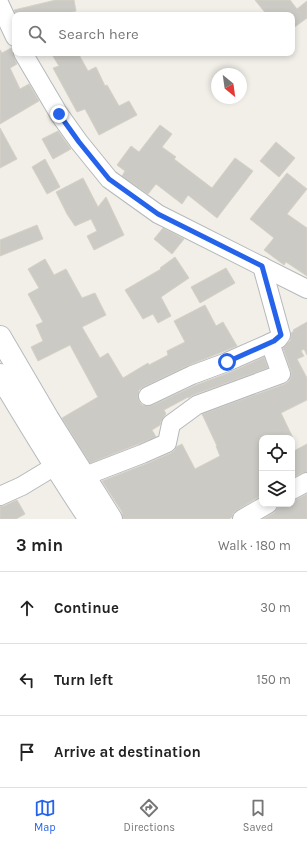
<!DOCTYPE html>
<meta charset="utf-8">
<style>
:root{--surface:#fff;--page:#f2f2f2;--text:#222;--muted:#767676;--line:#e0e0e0;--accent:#2563eb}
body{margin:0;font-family:Karla,sans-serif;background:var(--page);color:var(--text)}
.controls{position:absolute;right:12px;bottom:12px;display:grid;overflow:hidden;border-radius:8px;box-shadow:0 2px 6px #0003}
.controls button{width:36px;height:36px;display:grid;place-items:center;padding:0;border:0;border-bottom:1px solid var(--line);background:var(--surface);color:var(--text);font:20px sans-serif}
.compass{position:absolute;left:211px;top:68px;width:36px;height:36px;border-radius:50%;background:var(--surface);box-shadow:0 2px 6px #0003;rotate:151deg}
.stop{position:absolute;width:12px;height:12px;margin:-9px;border:3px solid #2563eb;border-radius:50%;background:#fff}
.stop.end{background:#2563eb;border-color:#fff;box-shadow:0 1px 4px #0008}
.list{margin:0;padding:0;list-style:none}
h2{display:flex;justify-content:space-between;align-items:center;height:52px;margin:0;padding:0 16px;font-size:17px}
h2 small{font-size:13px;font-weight:400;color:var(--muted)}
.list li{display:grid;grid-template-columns:26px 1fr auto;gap:12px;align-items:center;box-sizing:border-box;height:72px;padding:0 16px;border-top:1px solid var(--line)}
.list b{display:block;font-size:15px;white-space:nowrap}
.list em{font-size:13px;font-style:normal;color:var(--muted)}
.icon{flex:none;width:22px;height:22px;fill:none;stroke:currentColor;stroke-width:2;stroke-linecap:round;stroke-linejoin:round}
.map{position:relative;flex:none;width:307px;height:519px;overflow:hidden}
.search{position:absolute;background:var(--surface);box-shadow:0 2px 6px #0003;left:12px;right:12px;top:12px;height:44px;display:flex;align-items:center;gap:10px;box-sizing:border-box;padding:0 14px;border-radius:8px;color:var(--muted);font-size:15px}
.sheet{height:268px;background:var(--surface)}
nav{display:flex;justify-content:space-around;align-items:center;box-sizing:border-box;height:56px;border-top:1px solid var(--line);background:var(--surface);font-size:11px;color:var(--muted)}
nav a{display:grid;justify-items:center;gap:2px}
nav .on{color:var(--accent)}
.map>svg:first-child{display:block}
.building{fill:#cccac5;stroke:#d6d1c6}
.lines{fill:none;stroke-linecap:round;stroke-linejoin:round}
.street-casing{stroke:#b5b8bc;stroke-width:20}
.secondary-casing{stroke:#b6babf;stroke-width:24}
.street{stroke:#fff;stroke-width:18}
.secondary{stroke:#fff;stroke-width:22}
.route{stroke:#2563eb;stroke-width:5}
</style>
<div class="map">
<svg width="307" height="519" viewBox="0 0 307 519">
<rect width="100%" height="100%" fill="#f1efe8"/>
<g class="building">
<polygon points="56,0 74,0 76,11 60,15 16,15 14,10"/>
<polygon points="255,0 290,0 297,9 307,1 307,18 292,29 292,15 267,15"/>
<polygon points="13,47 14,47 13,53 14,58 17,64 10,68 20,89 29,84 39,101 0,124 0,50 2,53"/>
<polygon points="51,53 78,53 88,71 96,67 105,86 107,85 119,106 129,101 137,115 99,135 85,109 77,112 53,68 59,66"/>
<polygon points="160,125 172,134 162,147 176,157 174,159 212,188 235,158 253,171 217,218 188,195 182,204 156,184 148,194 122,176 125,171 117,165 131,146 139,152"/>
<polygon points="0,128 17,159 0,168"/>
<polygon points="58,131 71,149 53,159 42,139"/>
<polygon points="276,142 295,158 279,177 260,161"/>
<polygon points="45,159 60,187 47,194 32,167"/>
<polygon points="287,173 307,189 287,214 307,228 307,276 286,262 284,265 264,250 274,238 250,219"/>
<polygon points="83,178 98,207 106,197 124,235 94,250 87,236 97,231 91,219 75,226 67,214 56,192"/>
<polygon points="37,225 43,239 0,256 0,240"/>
<polygon points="163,228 184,239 172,254 154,239"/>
<polygon points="175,257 189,278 161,297 171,316 158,323 153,314 143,319 125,290 161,269 160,268"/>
<polygon points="45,259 54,275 66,269 82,298 95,293 106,315 82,327 100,358 108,353 123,378 148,363 149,365 168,355 167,351 185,342 174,321 205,305 216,326 223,322 237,346 187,366 143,387 139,390 138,396 139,401 142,405 148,406 153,405 196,385 231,372 264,357 268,368 193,395 188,398 188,397 177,403 164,410 166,414 161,421 160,425 152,430 156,437 90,463 62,418 98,397 70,345 38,361 31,347 43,341 36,325 43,322 28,294 39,288 28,269"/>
<polygon points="226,268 235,283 200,303 191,287"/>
<polygon points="307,322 307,355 304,349 301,351 304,356 297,359 307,378 307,400 281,413 293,438 262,438 262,495 237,510 233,513 232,517 229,519 123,519 122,512 102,481 146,464 171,453 175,450 176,447 182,444 195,469 220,456 216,446 217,446 202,414 285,384 289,381 291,376 291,371 283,348 290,341 291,337 291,333 294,331 293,330"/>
<polygon points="307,444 307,472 302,473 292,478 292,452"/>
<polygon points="307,494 307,519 263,519 274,513 277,509 278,504 292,504 292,500 297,499"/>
<polygon points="17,500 25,514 16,519 0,519 0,506 4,506"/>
</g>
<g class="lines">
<defs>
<g id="street">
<polyline points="0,5 15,37"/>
<polyline points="23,53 59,114 79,142 109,179 158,214 307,289"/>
<polyline points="148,396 192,375 227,362 270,343 278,339 281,335 262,266"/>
<polyline points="85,476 142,454 167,443 171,424 197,405 281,374 270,343"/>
<polyline points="292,490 307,482"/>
<polyline points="0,496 22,486 55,466"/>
<polyline points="242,519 268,504"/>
</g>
<g id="secondary">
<polyline points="0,337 48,419 111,519"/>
<path d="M0,375C29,423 58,472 90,519"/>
</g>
</defs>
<use href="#street" class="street-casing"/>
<use href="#secondary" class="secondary-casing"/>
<use href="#street" class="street"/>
<use href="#secondary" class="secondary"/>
</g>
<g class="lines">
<polyline class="route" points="59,114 79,142 109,179 158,214 262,266 281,335 274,341 227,362"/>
</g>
</svg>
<div class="controls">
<button><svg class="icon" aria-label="locate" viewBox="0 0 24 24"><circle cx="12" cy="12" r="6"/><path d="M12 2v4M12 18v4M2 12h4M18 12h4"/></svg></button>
<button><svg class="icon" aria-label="layers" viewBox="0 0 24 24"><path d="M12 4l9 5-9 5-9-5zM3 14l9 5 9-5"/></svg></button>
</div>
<svg class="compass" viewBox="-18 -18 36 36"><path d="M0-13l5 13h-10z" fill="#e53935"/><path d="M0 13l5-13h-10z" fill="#767676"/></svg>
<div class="stop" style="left:227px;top:362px"></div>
<div class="stop end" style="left:59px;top:114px"></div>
<div class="search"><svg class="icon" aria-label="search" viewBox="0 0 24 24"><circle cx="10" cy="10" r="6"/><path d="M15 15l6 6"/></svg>Search here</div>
</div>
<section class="sheet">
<h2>3 min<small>Walk · 180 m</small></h2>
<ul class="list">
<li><svg class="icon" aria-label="ahead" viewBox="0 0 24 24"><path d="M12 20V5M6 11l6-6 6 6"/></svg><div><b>Continue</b></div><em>30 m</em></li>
<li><svg class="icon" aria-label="left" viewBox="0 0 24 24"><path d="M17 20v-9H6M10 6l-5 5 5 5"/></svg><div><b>Turn left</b></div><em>150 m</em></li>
<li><svg class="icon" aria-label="arrive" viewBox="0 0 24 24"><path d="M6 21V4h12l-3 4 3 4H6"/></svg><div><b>Arrive at destination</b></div></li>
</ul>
</section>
<nav>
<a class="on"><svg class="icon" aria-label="map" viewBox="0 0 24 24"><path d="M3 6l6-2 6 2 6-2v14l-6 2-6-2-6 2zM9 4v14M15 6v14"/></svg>Map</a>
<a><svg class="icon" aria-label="directions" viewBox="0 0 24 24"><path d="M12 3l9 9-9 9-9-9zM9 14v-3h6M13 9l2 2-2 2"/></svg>Directions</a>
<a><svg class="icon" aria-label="saved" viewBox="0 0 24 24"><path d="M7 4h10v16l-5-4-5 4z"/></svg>Saved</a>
</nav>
